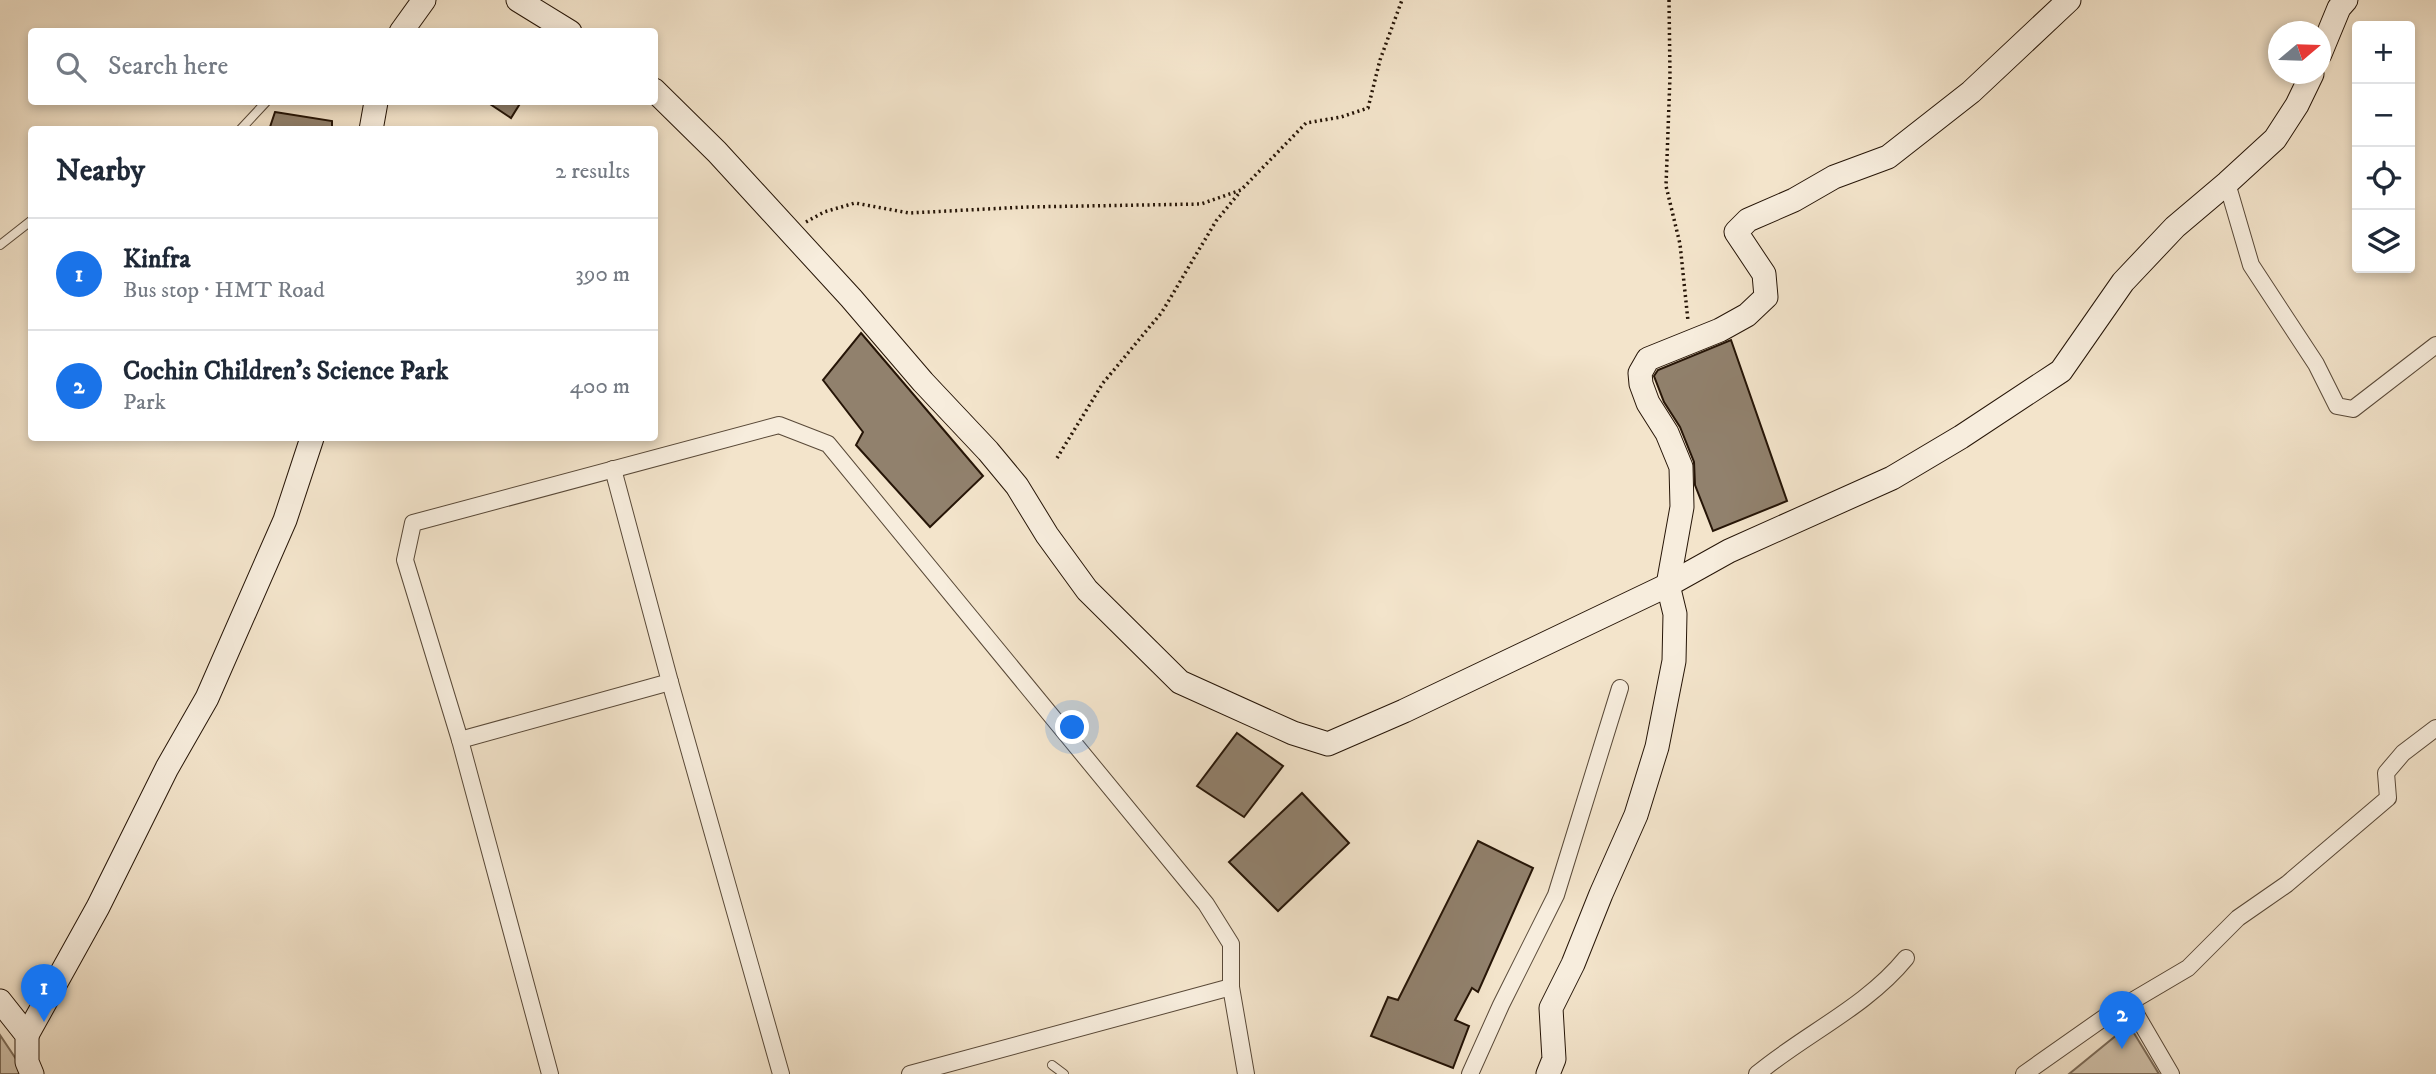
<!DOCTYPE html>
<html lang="en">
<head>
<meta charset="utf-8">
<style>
	:root { --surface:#fff; --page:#f6f6f7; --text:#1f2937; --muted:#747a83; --line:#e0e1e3; --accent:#1a73e8 }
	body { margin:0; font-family:"IM FELL DW Pica",serif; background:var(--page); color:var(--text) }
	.controls { position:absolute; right:21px; top:21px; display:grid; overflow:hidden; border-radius:7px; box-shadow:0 4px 10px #0003 }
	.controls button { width:63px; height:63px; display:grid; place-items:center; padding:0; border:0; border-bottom:2px solid var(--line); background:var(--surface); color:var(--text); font:35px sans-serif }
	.compass { position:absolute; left:2268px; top:21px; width:63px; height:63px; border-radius:50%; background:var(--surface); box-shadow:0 4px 10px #0003; rotate:71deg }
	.you { position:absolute; left:1073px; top:728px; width:24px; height:24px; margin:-18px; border:5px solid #fff; border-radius:50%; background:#1a73e8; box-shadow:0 0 0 10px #1a73e833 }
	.badge { display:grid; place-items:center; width:46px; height:46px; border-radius:50%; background:var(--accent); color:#fff; font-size:23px; font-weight:700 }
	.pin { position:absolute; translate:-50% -58px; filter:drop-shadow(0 2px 4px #0008) }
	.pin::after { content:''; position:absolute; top:37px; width:24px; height:21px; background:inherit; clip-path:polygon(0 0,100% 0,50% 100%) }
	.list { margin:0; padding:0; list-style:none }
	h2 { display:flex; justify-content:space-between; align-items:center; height:91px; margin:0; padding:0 28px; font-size:30px }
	h2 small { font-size:23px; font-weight:400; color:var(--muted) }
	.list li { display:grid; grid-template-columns:46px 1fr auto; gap:21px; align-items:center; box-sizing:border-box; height:112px; padding:0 28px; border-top:2px solid var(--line) }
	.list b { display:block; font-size:26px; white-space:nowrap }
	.list p { margin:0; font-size:23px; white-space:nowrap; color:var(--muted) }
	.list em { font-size:23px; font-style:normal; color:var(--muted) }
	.icon { flex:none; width:38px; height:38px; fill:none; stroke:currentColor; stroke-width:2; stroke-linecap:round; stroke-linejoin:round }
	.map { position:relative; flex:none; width:2436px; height:1074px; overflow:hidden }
	.search { position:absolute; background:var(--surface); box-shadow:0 4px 10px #0003; left:28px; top:28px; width:630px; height:77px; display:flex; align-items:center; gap:18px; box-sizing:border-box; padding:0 24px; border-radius:7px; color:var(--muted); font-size:26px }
	.panel { position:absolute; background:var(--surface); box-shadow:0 4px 10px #0003; left:28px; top:126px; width:630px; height:315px; border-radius:7px }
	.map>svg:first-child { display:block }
	.green { fill:#d0c1aa; stroke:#7b6b58; stroke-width:2 }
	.building { fill:#91816d; stroke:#261507; stroke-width:2 }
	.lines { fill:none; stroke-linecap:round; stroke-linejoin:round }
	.lane-casing { stroke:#594938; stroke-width:10 }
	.street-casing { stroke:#594938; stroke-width:18 }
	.secondary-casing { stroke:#261507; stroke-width:25 }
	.path { stroke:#261507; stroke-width:3.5; stroke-dasharray:2 3.5; stroke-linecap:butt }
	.lane { stroke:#f7eddd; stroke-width:8 }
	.street { stroke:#f7eddd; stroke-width:16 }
	.secondary { stroke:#f7eddd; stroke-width:23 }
</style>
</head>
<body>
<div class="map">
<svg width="2436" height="1074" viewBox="0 0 2436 1074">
	<rect width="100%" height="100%" fill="#f3e4cb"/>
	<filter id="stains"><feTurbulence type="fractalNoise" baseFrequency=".00286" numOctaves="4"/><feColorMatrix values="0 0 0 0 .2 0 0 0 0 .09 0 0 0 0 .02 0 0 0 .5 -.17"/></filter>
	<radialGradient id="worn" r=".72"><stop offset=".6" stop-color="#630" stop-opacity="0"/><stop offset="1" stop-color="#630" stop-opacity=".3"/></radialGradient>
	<g class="green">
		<path d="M2129,1025L2159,1074H2069Z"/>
		<path d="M0,1035L26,1074H0Z"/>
	</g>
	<g class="building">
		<path d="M487,102H521L511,118Z"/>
		<path d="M275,112L332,121V130H269Z"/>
		<path d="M861,333L983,476L930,527L856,445L863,432L823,380Z"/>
		<path d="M1731,340L1787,501L1713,531L1695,485L1694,462L1680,427L1664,402L1654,376L1658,370Z"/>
		<path d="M1237,733L1283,766L1244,817L1197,786Z"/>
		<path d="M1302,793L1349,843L1278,911L1229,862Z"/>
		<path d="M1478,841L1533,868L1478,992L1472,988L1455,1020L1469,1026L1453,1068L1371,1036L1388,997L1398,1000Z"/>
	</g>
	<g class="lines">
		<g class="lane-casing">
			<g id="lane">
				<path d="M240,130L266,102"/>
				<path d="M0,245L32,220"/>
				<path d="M1052,1065L1064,1074"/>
			</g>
		</g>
		<g class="street-casing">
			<g id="street">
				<path d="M2227,183L2251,265L2316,364L2337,406L2353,409L2436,345"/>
				<path d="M613,469L670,682L781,1074"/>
				<path d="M460,740L670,682"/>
				<path d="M2129,1002L2171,1074"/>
				<path d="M550,1074L460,740L405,560L413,523L779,425L828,444L1206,904L1231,944V987L1246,1074"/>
				<path d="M910,1074L1231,987"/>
				<path d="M1470,1074L1501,1005L1556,895L1620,688"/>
				<path d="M1757,1074C1805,1034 1866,1007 1906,958"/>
				<path d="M2024,1074L2105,1017L2188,968L2238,918L2287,884L2388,798L2386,773L2403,753L2436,728"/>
			</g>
		</g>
		<g class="secondary-casing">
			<g id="secondary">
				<path d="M518,0L570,32"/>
				<path d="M401,32L424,0"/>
				<path d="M2320,54L2339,8L2346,0"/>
				<path d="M654,90L717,152L851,298L923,382L988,451L1017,486L1047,535L1087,590L1180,682L1293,733L1328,744L1404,711L1668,585L1729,551L1892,478L1961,437L2061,371L2123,282L2175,227L2227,183L2275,139L2297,105L2312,74"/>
				<path d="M371,130L376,102"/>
				<path d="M0,1001L27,1035V1062L32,1074"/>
				<path d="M27,1035L98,907L167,768L207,698L285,520L312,438"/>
				<path d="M1548,1074L1554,1059L1551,1008L1573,964L1601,894L1636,815L1657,747L1674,661L1675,614L1668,585L1682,507L1681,467L1667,433L1648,403L1641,384L1640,373L1648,359L1720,330L1747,315L1766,297L1764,274L1736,232L1748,220L1794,200L1834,177L1888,157L1971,92L2069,0"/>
			</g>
		</g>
		<g class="path">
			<path d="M1669,0L1670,76L1666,186L1680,244L1688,321"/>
			<path d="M806,222L824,212L855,203L909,213L1026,207L1201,204L1241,190L1306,123L1341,117L1368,108L1380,60L1402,0"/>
			<path d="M1057,458L1103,383L1162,312L1216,221L1240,192"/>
		</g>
		<use href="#lane" class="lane"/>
		<use href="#street" class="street"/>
		<use href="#secondary" class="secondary"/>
	</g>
	<rect width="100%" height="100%" filter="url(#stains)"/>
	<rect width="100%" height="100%" fill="url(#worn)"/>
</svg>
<div class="controls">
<button>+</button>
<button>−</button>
<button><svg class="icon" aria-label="locate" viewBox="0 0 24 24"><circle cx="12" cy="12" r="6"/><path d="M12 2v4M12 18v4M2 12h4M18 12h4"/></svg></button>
<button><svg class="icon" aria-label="layers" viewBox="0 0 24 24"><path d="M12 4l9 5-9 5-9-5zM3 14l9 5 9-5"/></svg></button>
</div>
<svg class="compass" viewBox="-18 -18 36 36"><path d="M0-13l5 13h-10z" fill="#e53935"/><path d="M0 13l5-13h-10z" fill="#747a83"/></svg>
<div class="you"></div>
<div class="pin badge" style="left:44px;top:1022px">1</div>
<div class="pin badge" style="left:2122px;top:1049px">2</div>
<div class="search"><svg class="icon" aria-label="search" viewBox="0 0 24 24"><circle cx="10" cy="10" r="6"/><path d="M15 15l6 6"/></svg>Search here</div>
<section class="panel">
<h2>Nearby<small>2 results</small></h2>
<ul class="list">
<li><span class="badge">1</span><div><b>Kinfra</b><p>Bus stop · HMT Road</p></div><em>390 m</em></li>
<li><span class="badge">2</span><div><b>Cochin Children's Science Park</b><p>Park</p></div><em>400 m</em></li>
</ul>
</section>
</div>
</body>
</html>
